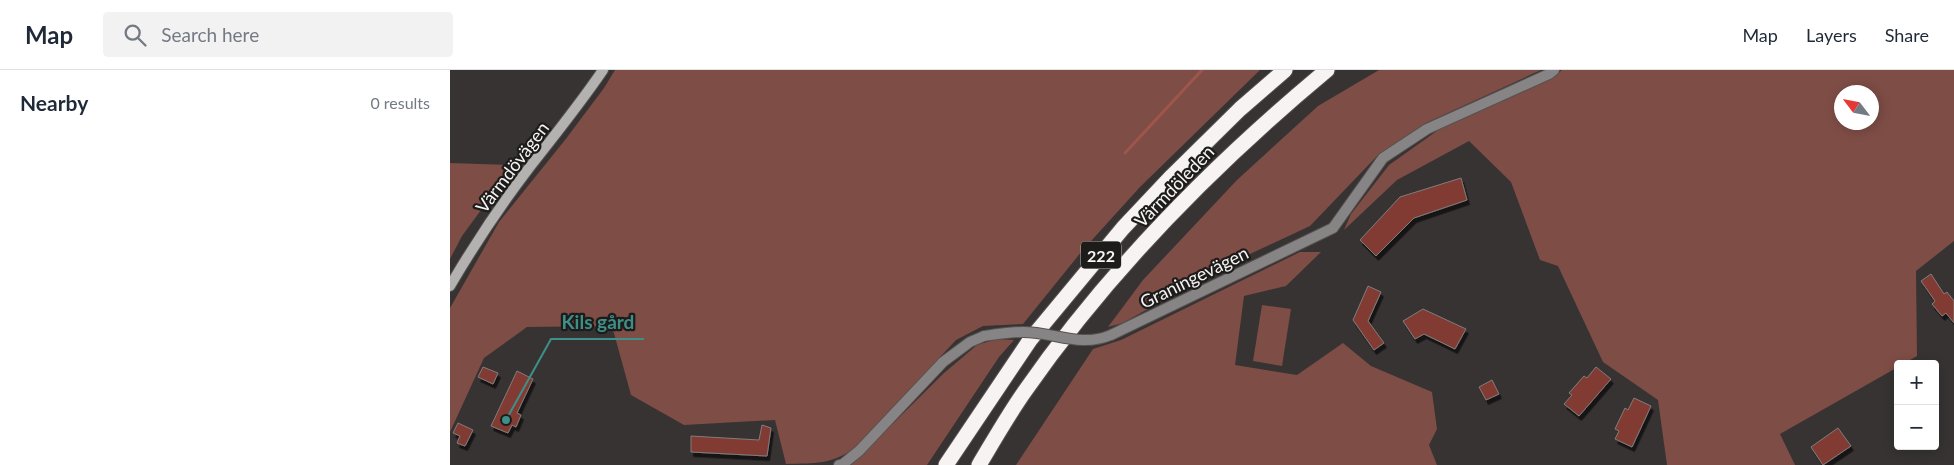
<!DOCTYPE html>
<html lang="en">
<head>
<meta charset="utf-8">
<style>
	:root { --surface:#fff; --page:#f2f2f3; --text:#1f2937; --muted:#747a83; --line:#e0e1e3 }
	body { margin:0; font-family:Lato,sans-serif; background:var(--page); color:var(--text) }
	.controls { position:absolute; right:15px; bottom:15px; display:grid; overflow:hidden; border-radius:5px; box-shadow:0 2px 12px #0003 }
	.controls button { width:45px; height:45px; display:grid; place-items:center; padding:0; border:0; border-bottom:1px solid var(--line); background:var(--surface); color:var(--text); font:25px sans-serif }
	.compass { position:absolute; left:1384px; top:15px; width:45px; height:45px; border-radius:50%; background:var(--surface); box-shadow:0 2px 12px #0003; rotate:302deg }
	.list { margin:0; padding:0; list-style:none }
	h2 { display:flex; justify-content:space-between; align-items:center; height:65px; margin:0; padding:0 20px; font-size:21px }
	h2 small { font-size:16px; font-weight:400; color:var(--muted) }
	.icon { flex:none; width:28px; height:28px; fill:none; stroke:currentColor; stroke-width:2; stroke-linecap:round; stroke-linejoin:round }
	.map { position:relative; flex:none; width:1504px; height:395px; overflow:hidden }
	header { display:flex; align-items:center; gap:30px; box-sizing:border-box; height:70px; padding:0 25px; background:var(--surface); border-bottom:1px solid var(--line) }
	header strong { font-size:24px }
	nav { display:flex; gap:28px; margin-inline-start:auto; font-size:18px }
	.search { width:350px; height:45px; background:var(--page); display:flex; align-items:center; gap:12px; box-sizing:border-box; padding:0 18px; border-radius:5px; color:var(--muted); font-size:19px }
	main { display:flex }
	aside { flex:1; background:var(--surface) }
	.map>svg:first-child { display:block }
	.green { fill:#7e4d46; fill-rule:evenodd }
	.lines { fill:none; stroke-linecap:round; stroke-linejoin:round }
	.stream { stroke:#9e554c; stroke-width:3 }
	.building { fill:#813b33; stroke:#807d7c; filter:url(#shadow) }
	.minor-casing { stroke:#565252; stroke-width:12 }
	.secondary-casing { stroke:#565252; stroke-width:12 }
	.motorway-casing { stroke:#565252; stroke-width:17 }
	.minor { stroke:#868484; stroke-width:10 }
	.secondary { stroke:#b4b1b1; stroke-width:10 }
	.motorway { stroke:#f7f3f2; stroke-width:15 }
	.minor-bridge-casing { stroke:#565252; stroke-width:12; stroke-linecap:butt }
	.minor-bridge { stroke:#868484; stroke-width:10 }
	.labels { text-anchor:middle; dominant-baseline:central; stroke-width:4.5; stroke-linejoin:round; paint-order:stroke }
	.shield { fill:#1d1c1b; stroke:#b5b3b3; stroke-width:1 }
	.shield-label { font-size:16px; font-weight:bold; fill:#f6f4f4 }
	.street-label { font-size:18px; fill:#f6f4f4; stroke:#1d1c1b }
	.leader { fill:none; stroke:#3d8f89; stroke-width:2 }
	.callout-dot { fill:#3d8f89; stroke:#1d1c1b; stroke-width:2 }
	.callout-label { font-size:19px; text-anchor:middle; font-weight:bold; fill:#3d8f89; stroke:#1d1c1b; stroke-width:4.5; stroke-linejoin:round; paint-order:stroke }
</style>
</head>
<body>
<header>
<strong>Map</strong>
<div class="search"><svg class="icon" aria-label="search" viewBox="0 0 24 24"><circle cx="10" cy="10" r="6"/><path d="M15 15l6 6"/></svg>Search here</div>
<nav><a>Map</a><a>Layers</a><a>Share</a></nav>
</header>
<main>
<aside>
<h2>Nearby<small>0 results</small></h2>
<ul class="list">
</ul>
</aside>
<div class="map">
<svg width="1504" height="395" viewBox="0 0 1504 395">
	<defs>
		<filter id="shadow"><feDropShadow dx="2.5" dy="4.5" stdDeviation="0" flood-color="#0009"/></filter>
	</defs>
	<rect width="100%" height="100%" fill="#373333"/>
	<g class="green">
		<path d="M165,0H810L690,117L632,181L573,254L533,256L506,270L405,378C380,395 366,393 336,394L325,350L234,355L181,325L162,256L77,257L34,288L0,362V238L49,152L115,70L154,18Z"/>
		<path d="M929,0H1091L976,53L929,84L860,156L772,197L673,253L658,257L693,210L787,110L868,36Z"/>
		<path d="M1112,0H1504V171L1466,201L1467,286L1453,294H1448V297L1330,364L1345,395H1217L1208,330L1153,292L1108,196L1090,190L1061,112L1019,71L947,110L894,160L901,144L939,95L991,58L1099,10ZM1392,22H1422V52H1392Z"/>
		<path d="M0,93L64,95L12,166L0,189Z"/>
		<path d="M850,182H871L836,216L794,226L785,295L847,305L893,273L921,296L982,322L987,359L979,375L987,395H566L643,279L671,270Z"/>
		<path d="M812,235L841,239L832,296L803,291Z"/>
		<path d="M547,269L564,270L549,287L477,395H401L494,303L527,275Z"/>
	</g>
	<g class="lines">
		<path class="stream" d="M675,83L752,0"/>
	</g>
	<g class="building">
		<path d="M1011,108L1017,130L964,148L926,186L910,170L950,127Z"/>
		<path d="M1481,204L1494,224L1497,222L1504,231V253L1496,243L1492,246L1482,234L1485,231L1471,211Z"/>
		<path d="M918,216L931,222L918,251L934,273L924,280L903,250Z"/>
		<path d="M973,239L1016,259L1005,279L974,264L965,269L953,251Z"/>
		<path d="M33,297L48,303L43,314L28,307Z"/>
		<path d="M1146,297L1161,309L1129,346L1114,334L1122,325L1119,323L1134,306L1137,308Z"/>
		<path d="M67,301L83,309L67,343L71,345L66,357L62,355L58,363L41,356Z"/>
		<path d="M1042,310L1049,324L1036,330L1029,317Z"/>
		<path d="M1184,328L1201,336L1182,377L1165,369L1169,361L1165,359L1175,338L1178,340Z"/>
		<path d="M8,353L23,360L15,376L7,373L10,366L3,363Z"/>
		<path d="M312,355L321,358L317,386L241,382V366L309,370Z"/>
		<path d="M1388,358L1401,376L1373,395L1361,377Z"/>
	</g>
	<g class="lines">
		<g class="minor-casing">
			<g id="minor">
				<path d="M661,265L883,158L933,88L977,59L1099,4L1104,0"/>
				<path d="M389,395L393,394L409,381L493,292L520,272L534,266"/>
			</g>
		</g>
		<g class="secondary-casing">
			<path id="secondary" d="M0,216C24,175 50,136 79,98C104,66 130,34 153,0"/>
		</g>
		<g class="motorway-casing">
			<g id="motorway">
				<path d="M496,395L580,270L673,158L722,106L790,39L835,0"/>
				<path d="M529,395C544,370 558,345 575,321C659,200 764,94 877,0"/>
			</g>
		</g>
		<use href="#minor" class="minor"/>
		<use href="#secondary" class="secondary"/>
		<use href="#motorway" class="motorway"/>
		<g class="minor-bridge-casing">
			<path id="minor-bridge" d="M534,266C547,264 559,262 573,262C604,262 630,278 661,265"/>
		</g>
		<use href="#minor-bridge" class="minor-bridge"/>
	</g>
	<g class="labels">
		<rect class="shield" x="631" y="171.5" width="40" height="27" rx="4"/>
		<g class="shield-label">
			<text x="651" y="185">222</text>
		</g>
		<g class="street-label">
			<text transform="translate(62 97) rotate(-53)">Värmdövägen</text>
			<text transform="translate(724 116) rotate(-46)">Värmdöleden</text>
			<text transform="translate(744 207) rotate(-26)">Graningevägen</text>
		</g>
	</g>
	<path class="leader" d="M56 350L101 269H194"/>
	<circle class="callout-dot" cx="56" cy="350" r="5"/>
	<g class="callout-label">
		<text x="148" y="259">Kils gård</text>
	</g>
</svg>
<div class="controls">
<button>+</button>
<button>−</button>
</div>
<svg class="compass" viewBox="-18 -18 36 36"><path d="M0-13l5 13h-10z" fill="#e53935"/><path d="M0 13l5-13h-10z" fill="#747a83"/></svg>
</div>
</main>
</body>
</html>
